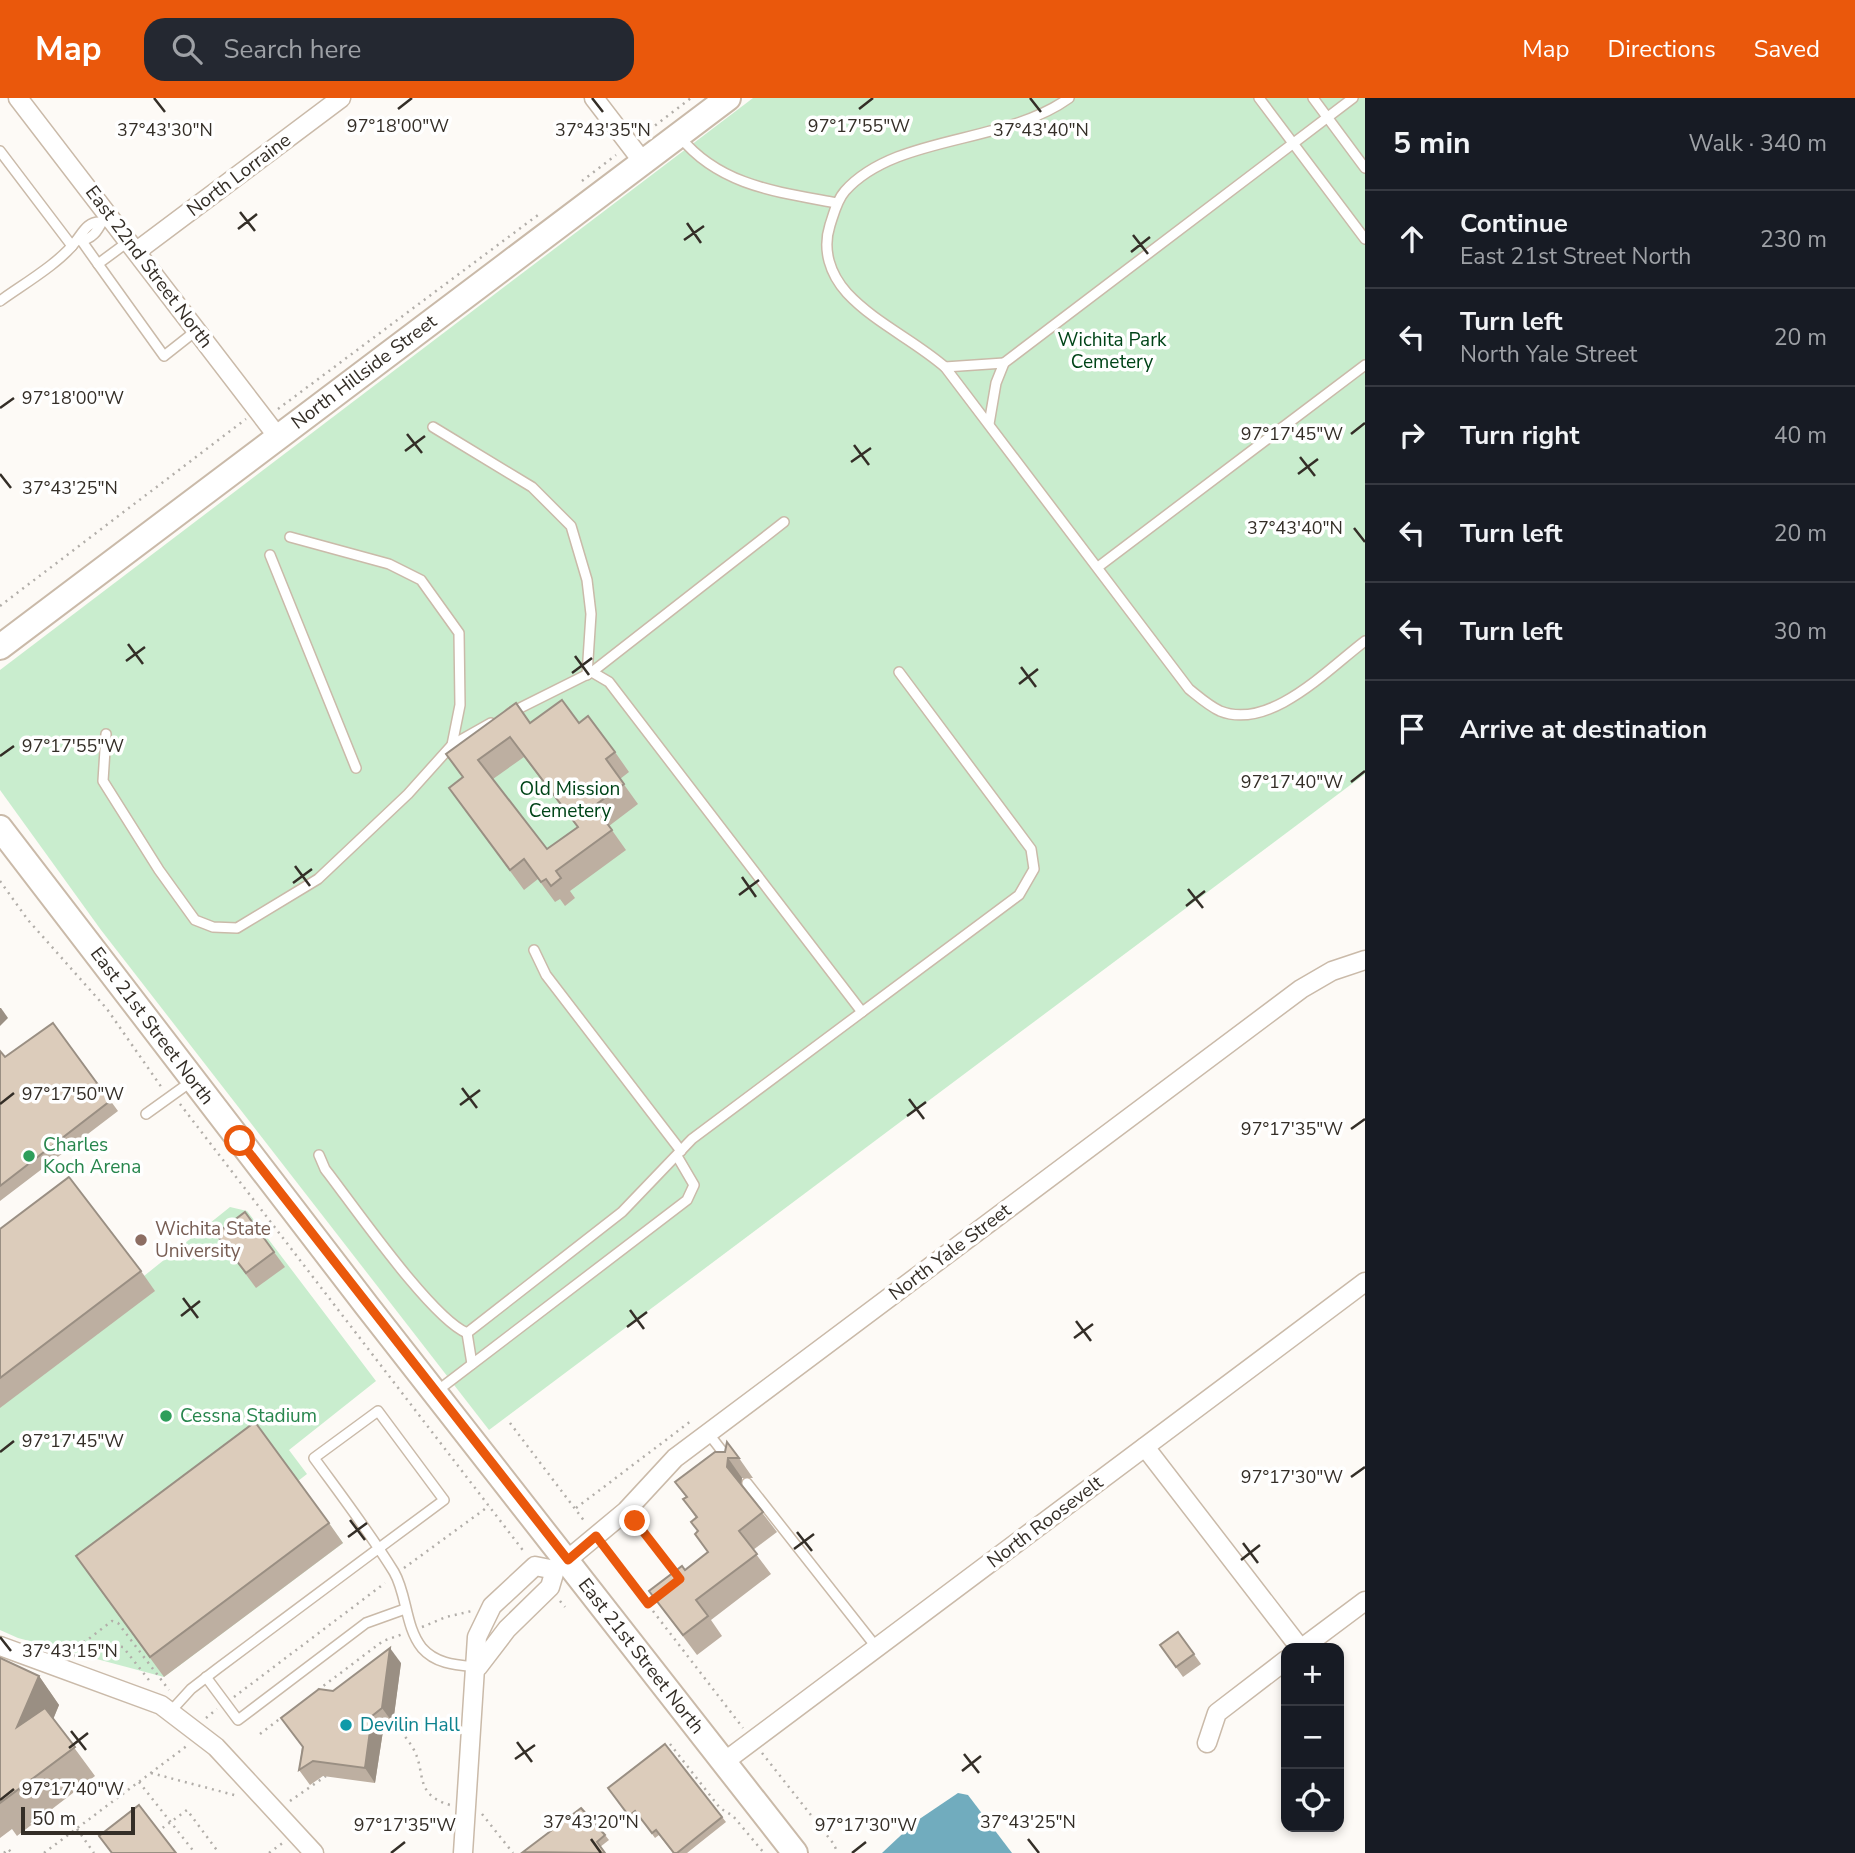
<!DOCTYPE html>
<html lang="en">
<head>
<meta charset="utf-8">
<style>
	:root { --surface:#171b24; --page:#242831; --text:#f1f3f6; --muted:#9ea1a6; --line:#363941; --accent:#ea580c }
	body { margin:0; font-family:"Nunito Sans",sans-serif; background:var(--page); color:var(--text) }
	.controls { position:absolute; right:21px; bottom:21px; display:grid; overflow:hidden; border-radius:14px; box-shadow:0 4px 10px #0003 }
	.controls button { width:63px; height:63px; display:grid; place-items:center; padding:0; border:0; border-bottom:2px solid var(--line); background:var(--surface); color:var(--text); font:35px sans-serif }
	.scale { position:absolute; left:21px; bottom:18px; width:114px; box-sizing:border-box; padding-left:7px; border:4px solid #342e27; border-top:0; font-size:19px; line-height:24px; white-space:nowrap; color:#342e27; -webkit-text-stroke:5px #fff; paint-order:stroke }
	.stop { position:absolute; width:21px; height:21px; margin:-16px; border:5px solid #ea580c; border-radius:50%; background:#fff }
	.stop.end { background:#ea580c; border-color:#fff; box-shadow:0 2px 7px #0008 }
	.list { margin:0; padding:0; list-style:none }
	h2 { display:flex; justify-content:space-between; align-items:center; height:91px; margin:0; padding:0 28px; font-size:30px }
	h2 small { font-size:23px; font-weight:400; color:var(--muted) }
	.list li { display:grid; grid-template-columns:46px 1fr auto; gap:21px; align-items:center; box-sizing:border-box; height:98px; padding:0 28px; border-top:2px solid var(--line) }
	.list b { display:block; font-size:26px; white-space:nowrap }
	.list p { margin:0; font-size:23px; white-space:nowrap; color:var(--muted) }
	.list em { font-size:23px; font-style:normal; color:var(--muted) }
	.icon { flex:none; width:38px; height:38px; fill:none; stroke:currentColor; stroke-width:2; stroke-linecap:round; stroke-linejoin:round }
	.map { position:relative; flex:none; width:1365px; height:1755px; overflow:hidden }
	header { display:flex; align-items:center; gap:42px; box-sizing:border-box; height:98px; padding:0 35px; background:var(--accent); color:#fff }
	header strong { font-size:33px }
	nav { display:flex; gap:38px; margin-inline-start:auto; font-size:24px }
	.search { width:490px; height:63px; background:var(--page); display:flex; align-items:center; gap:18px; box-sizing:border-box; padding:0 24px; border-radius:21px; color:var(--muted); font-size:26px }
	main { display:flex }
	aside { flex:1; background:var(--surface) }
	.map>svg:first-child { display:block }
	.green { fill:#c9edce }
	.water { fill:#71acbe }
	.lines { fill:none; stroke-linecap:round; stroke-linejoin:round }
	.lane-casing { stroke:#cabaa9; stroke-width:12 }
	.street-casing { stroke:#cabaa9; stroke-width:21 }
	.secondary-casing { stroke:#cabaa9; stroke-width:28 }
	.path { stroke:#b2aea9; stroke-width:2.5; stroke-dasharray:2 5; stroke-linecap:butt }
	.lane { stroke:#fff; stroke-width:9 }
	.street { stroke:#fff; stroke-width:18 }
	.secondary { stroke:#fff; stroke-width:24 }
	.wall { fill:#bdafa1; fill-rule:evenodd }
	.shaded-wall { fill:#9a8f83 }
	.building { fill:#dcccbb; stroke:#9a8f83; stroke-width:2; fill-rule:evenodd }
	.route { stroke:#ea580c; stroke-width:9 }
	.ticks { fill:none; stroke:#342e27; stroke-width:2.5 }
	.leisure-dot { fill:#2e9e5b; stroke:#fff; stroke-width:2.5 }
	.education-dot { fill:#8d6e63; stroke:#fff; stroke-width:2.5 }
	.culture-dot { fill:#0f9aa8; stroke:#fff; stroke-width:2.5 }
	.labels { text-anchor:middle; dominant-baseline:central; stroke-width:7; stroke-linejoin:round; paint-order:stroke }
	.street-label { font-size:19px; fill:#342e27; stroke:#fff }
	.park-label { font-size:19px; fill:#004418; stroke:#fff }
	.leisure-label { font-size:19px; fill:#27864d; stroke:#fff; text-anchor:start }
	.education-label { font-size:19px; fill:#785e54; stroke:#fff; text-anchor:start }
	.culture-label { font-size:19px; fill:#0d838f; stroke:#fff; text-anchor:start }
	.ticks-label { font-size:18px; text-anchor:middle; fill:#342e27; stroke:#fff; stroke-width:7; stroke-linejoin:round; paint-order:stroke }
</style>
</head>
<body>
<header>
<strong>Map</strong>
<div class="search"><svg class="icon" aria-label="search" viewBox="0 0 24 24"><circle cx="10" cy="10" r="6"/><path d="M15 15l6 6"/></svg>Search here</div>
<nav><a>Map</a><a>Directions</a><a>Saved</a></nav>
</header>
<main>
<div class="map">
<svg width="1365" height="1755" viewBox="0 0 1365 1755">
	<rect width="100%" height="100%" fill="#fdfaf6"/>
	<g class="green">
		<path d="M753,0H1365V676L489,1332L101,832L0,692V572Z"/>
		<path d="M83,1099L144,1178L230,1109L247,1113L376,1283L289,1352L307,1376L298,1383L343,1445L164,1579L18,1540L0,1532V1162Z"/>
	</g>
	<path class="water" d="M958,1695L968,1697L1012,1755H882L915,1724Z"/>
	<g class="lines">
		<g class="lane-casing">
			<g id="lane">
				<path d="M1069,0C1004,47 896,36 845,93C837,102 834,115 830,127C822,152 830,176 847,195C875,225 914,242 945,269L1189,591C1199,599 1209,608 1220,613C1270,633 1328,571 1365,543"/>
				<path d="M1259,0L1365,141"/>
				<path d="M1313,0L1365,70"/>
				<path d="M680,39C720,88 778,94 837,105"/>
				<path d="M0,53L72,148"/>
				<path d="M78,142C92,143 98,132 103,122"/>
				<path d="M81,142L98,166"/>
				<path d="M129,143L98,166L164,258L197,232"/>
				<path d="M0,203C22,187 60,165 76,143C83,134 88,123 101,124"/>
				<path d="M945,269L1004,265"/>
				<path d="M989,326L996,285L1004,265L1353,0"/>
				<path d="M433,329L532,389L571,428L587,482L591,516L587,577"/>
				<path d="M290,439L389,466L421,482L459,535L460,607L452,647"/>
				<path d="M270,457L356,670"/>
				<path d="M1098,469L1365,267"/>
				<path d="M592,574L784,424"/>
				<path d="M510,615L592,574L609,584L862,914L1019,797L1034,771L1031,751L899,574"/>
				<path d="M106,636L103,683L159,772L195,822L213,829L237,830L318,781L408,696L452,647L491,625"/>
				<path d="M534,852L546,877L681,1053"/>
				<path d="M146,1016L192,983"/>
				<path d="M319,1057L325,1071C353,1107 431,1220 467,1235"/>
				<path d="M472,1266L467,1235L622,1114L692,1041L862,914"/>
				<path d="M437,1293L687,1102L694,1087L677,1058"/>
				<path d="M708,1335L729,1362"/>
				<path d="M747,1385L877,1550"/>
				<path d="M206,1579L238,1622L366,1525L405,1511"/>
				<path d="M170,1614L191,1591L217,1571C293,1514 368,1458 444,1402L378,1313L314,1360C341,1397 370,1435 394,1474C407,1496 405,1529 422,1550C436,1566 456,1567 476,1569"/>
			</g>
		</g>
		<g class="street-casing">
			<g id="street">
				<path d="M18,0L278,339"/>
				<path d="M594,0L643,64"/>
				<path d="M137,153L341,0"/>
				<path d="M1145,1349L1300,1550"/>
				<path d="M0,1548L161,1607L216,1649L314,1755"/>
				<path d="M1302,1550L1365,1503"/>
				<path d="M478,1569L507,1531L550,1489L555,1472L626,1413L675,1360L1301,891L1332,873L1365,862"/>
				<path d="M1207,1645L1217,1615L1286,1562"/>
				<path d="M724,1664L1365,1184"/>
				<path d="M463,1755L477,1539L492,1508L535,1468L555,1472"/>
			</g>
		</g>
		<g class="secondary-casing">
			<g id="secondary">
				<path d="M0,549L728,0"/>
				<path d="M0,730L367,1208L795,1755"/>
			</g>
		</g>
		<g class="path">
			<path d="M644,36L691,0"/>
			<path d="M582,83L616,57"/>
			<path d="M278,311L538,117"/>
			<path d="M0,508L246,321"/>
			<path d="M0,783L28,822L107,911L162,990"/>
			<path d="M180,1006L525,1455"/>
			<path d="M510,1325L585,1424"/>
			<path d="M576,1410L691,1323"/>
			<path d="M637,1426L676,1476"/>
			<path d="M606,1452L743,1630"/>
			<path d="M404,1470L489,1408"/>
			<path d="M560,1503L565,1509"/>
			<path d="M422,1529L446,1519L472,1513"/>
			<path d="M56,1551L86,1543L112,1523L118,1525L169,1592"/>
			<path d="M74,1558L105,1547L123,1549L152,1586"/>
			<path d="M318,1592L383,1543L403,1536"/>
			<path d="M234,1599L385,1485"/>
			<path d="M206,1620L217,1611"/>
			<path d="M393,1622C399,1632 407,1640 413,1650C427,1675 413,1696 450,1707"/>
			<path d="M260,1636L282,1619"/>
			<path d="M670,1646L720,1710L733,1718L764,1755"/>
			<path d="M762,1655L833,1745L838,1755"/>
			<path d="M151,1675L238,1698"/>
			<path d="M139,1684L195,1755"/>
			<path d="M290,1703L326,1678"/>
			<path d="M482,1716L513,1755"/>
			<path d="M77,1731L94,1755"/>
			<path d="M157,1734L187,1712L219,1755"/>
			<path d="M4,1755L8,1751L12,1755"/>
			<path d="M44,1755L188,1647"/>
			<path d="M269,1755L284,1744"/>
		</g>
		<use href="#lane" class="lane"/>
		<use href="#street" class="street"/>
		<use href="#secondary" class="secondary"/>
	</g>
	<g class="wall">
		<path d="M530,625L615,654L629,674L620,681L638,706L609,728L626,752L570,793L575,800L565,808L560,801L555,804L538,781L524,792L449,690L463,680L446,656ZM524,659L577,729L547,751L493,681Z"/>
		<path d="M53,925L118,1013L0,1103V953L5,959Z"/>
		<path d="M0,1131L141,1173L155,1193L0,1310Z"/>
		<path d="M216,1136L274,1154L285,1169L256,1190Z"/>
		<path d="M715,1354L739,1360L753,1380H742L741,1387L777,1434L753,1452L771,1476L711,1522L722,1538L697,1557L649,1493L685,1472L708,1455L695,1436L697,1434L696,1420L683,1401L686,1399L675,1384Z"/>
		<path d="M329,1425L343,1445L164,1579L90,1478Z"/>
		<path d="M1178,1534L1201,1566L1183,1579L1160,1547Z"/>
		<path d="M0,1560L39,1578L59,1607L53,1621L95,1678L17,1738L12,1731L0,1740Z"/>
		<path d="M401,1565L393,1625L383,1633L375,1685L323,1678L310,1687L299,1672L302,1649L333,1593Z"/>
		<path d="M665,1646L726,1724L687,1755H673L659,1737L655,1740L639,1718L633,1723L608,1690Z"/>
		<path d="M605,1737L609,1742L600,1749L524,1755Z"/>
	</g>
	<g class="shaded-wall">
		<path d="M0,910H1L8,920L0,928Z"/>
		<path d="M728,1360L742,1380L741,1389L727,1369Z"/>
		<path d="M390,1550L401,1565L393,1625L382,1610Z"/>
		<path d="M39,1578L59,1607L38,1658L17,1629Z"/>
		<path d="M372,1618L383,1633L375,1685L365,1670Z"/>
	</g>
	<g class="building">
		<path d="M562,602L579,625L588,618L615,654L606,661L624,686L594,708L612,732L556,773L561,780L551,788L546,781L541,784L524,761L510,772L449,690L463,679L446,656L516,605L530,625ZM510,639L578,729L547,751L478,662Z"/>
		<path d="M53,925L110,1003L0,1088V953L5,959Z"/>
		<path d="M69,1079L141,1173L0,1280V1131Z"/>
		<path d="M245,1114L274,1154L246,1175L216,1136Z"/>
		<path d="M255,1324L329,1425L150,1559L76,1458Z"/>
		<path d="M727,1344L739,1360H728L727,1369L763,1414L739,1433L757,1456L696,1502L708,1518L683,1537L649,1493L682,1468L685,1472L708,1454L695,1436L698,1433L691,1424L697,1419L683,1401L687,1399L675,1384L715,1354H725Z"/>
		<path d="M1178,1534L1194,1556L1176,1569L1160,1547Z"/>
		<path d="M390,1550L382,1610L372,1618L365,1670L313,1663L299,1672L303,1649L281,1620L319,1591L333,1593Z"/>
		<path d="M0,1560L39,1578L17,1629L45,1610L75,1649L0,1705Z"/>
		<path d="M665,1646L722,1719L677,1755H674L656,1732L652,1735L635,1713L629,1718L608,1690Z"/>
		<path d="M139,1707L176,1755H112L99,1738Z"/>
		<path d="M581,1710L605,1737L597,1744L605,1755L523,1754Z"/>
	</g>
	<g class="lines">
		<path class="route" d="M240,1043L568,1462L596,1438L648,1506L680,1481L635,1423"/>
	</g>
	<path class="ticks" d="M154,0L165,14M592,0L603,14M1030,0L1041,14M398,11L412,0M859,11L873,0M240,114L255,133M687,125L701,145M238,131L257,116M1133,137L1148,156M684,142L704,128M1131,154L1150,139M0,310L14,300M407,336L422,355M1351,336L1365,325M854,347L869,367M405,353L425,338M1300,359L1315,378M851,364L871,350M0,376L11,390M1298,376L1318,361M1354,430L1365,444M128,546L143,566M575,558L589,577M126,563L145,549M1021,569L1036,589M572,575L592,560M1019,586L1038,571M0,658L14,648M1351,684L1365,673M295,768L310,788M742,779L756,799M293,785L312,771M1188,791L1203,810M739,797L759,782M1186,808L1205,793M462,990L477,1010M909,1001L924,1021M0,1006L14,995M460,1007L480,992M907,1018L926,1004M1351,1031L1365,1021M183,1200L198,1220M630,1212L644,1231M181,1218L200,1203M1076,1223L1091,1243M627,1229L647,1214M1074,1240L1093,1226M0,1354L14,1343M1351,1379L1365,1369M350,1422L365,1442M797,1434L812,1453M348,1439L367,1425M1243,1445L1258,1465M794,1451L814,1436M1241,1462L1260,1447M0,1539L11,1553M71,1633L86,1652M517,1644L532,1664M69,1650L88,1635M964,1656L979,1675M515,1661L535,1647M962,1673L981,1658M0,1702L14,1691M591,1741L601,1755M1028,1741L1039,1755M391,1755L405,1744M852,1755L866,1744"/>
	<g class="leisure-dot">
		<circle cx="29" cy="1058" r="7"/>
		<circle cx="166" cy="1318" r="7"/>
	</g>
	<circle class="education-dot" cx="141" cy="1142" r="7"/>
	<circle class="culture-dot" cx="346" cy="1627" r="7"/>
	<g class="labels">
		<g class="street-label">
			<text transform="translate(239 77) rotate(-37)">North Lorraine</text>
			<text transform="translate(149 169) rotate(53)">East 22nd Street North</text>
			<text transform="translate(364 274) rotate(-37)">North Hillside Street</text>
			<text transform="translate(152 928) rotate(53)">East 21st Street North</text>
			<text transform="translate(950 1154) rotate(-37)">North Yale Street</text>
			<text transform="translate(1045 1424) rotate(-37)">North Roosevelt</text>
			<text transform="translate(641 1558) rotate(52)">East 21st Street North</text>
		</g>
		<g class="park-label">
			<text x="1112" y="242">Wichita Park<tspan x="1112" dy="22">Cemetery</tspan></text>
			<text x="570" y="691">Old Mission<tspan x="570" dy="22">Cemetery</tspan></text>
		</g>
		<g class="leisure-label">
			<text x="43" y="1047">Charles<tspan x="43" dy="22">Koch Arena</tspan></text>
			<text x="180" y="1318">Cessna Stadium</text>
		</g>
		<g class="education-label">
			<text x="155" y="1131">Wichita State<tspan x="155" dy="22">University</tspan></text>
		</g>
		<g class="culture-label">
			<text x="360" y="1627">Devilin Hall</text>
		</g>
	</g>
	<g class="ticks-label">
		<text x="398" y="34">97°18'00"W</text>
		<text x="859" y="34">97°17'55"W</text>
		<text x="165" y="38">37°43'30"N</text>
		<text x="603" y="38">37°43'35"N</text>
		<text x="1041" y="38">37°43'40"N</text>
		<text x="73" y="306">97°18'00"W</text>
		<text x="1292" y="342">97°17'45"W</text>
		<text x="70" y="396">37°43'25"N</text>
		<text x="1295" y="436">37°43'40"N</text>
		<text x="73" y="654">97°17'55"W</text>
		<text x="1292" y="690">97°17'40"W</text>
		<text x="73" y="1002">97°17'50"W</text>
		<text x="1292" y="1037">97°17'35"W</text>
		<text x="73" y="1349">97°17'45"W</text>
		<text x="1292" y="1385">97°17'30"W</text>
		<text x="70" y="1559">37°43'15"N</text>
		<text x="73" y="1697">97°17'40"W</text>
		<text x="591" y="1730">37°43'20"N</text>
		<text x="1028" y="1730">37°43'25"N</text>
		<text x="405" y="1733">97°17'35"W</text>
		<text x="866" y="1733">97°17'30"W</text>
	</g>
</svg>
<div class="controls">
<button>+</button>
<button>−</button>
<button><svg class="icon" aria-label="locate" viewBox="0 0 24 24"><circle cx="12" cy="12" r="6"/><path d="M12 2v4M12 18v4M2 12h4M18 12h4"/></svg></button>
</div>
<div class="scale">50 m</div>
<div class="stop" style="left:240px;top:1043px"></div>
<div class="stop end" style="left:635px;top:1423px"></div>
</div>
<aside>
<h2>5 min<small>Walk · 340 m</small></h2>
<ul class="list">
<li><svg class="icon" aria-label="ahead" viewBox="0 0 24 24"><path d="M12 20V5M6 11l6-6 6 6"/></svg><div><b>Continue</b><p>East 21st Street North</p></div><em>230 m</em></li>
<li><svg class="icon" aria-label="left" viewBox="0 0 24 24"><path d="M17 20v-9H6M10 6l-5 5 5 5"/></svg><div><b>Turn left</b><p>North Yale Street</p></div><em>20 m</em></li>
<li><svg class="icon" aria-label="right" viewBox="0 0 24 24"><path d="M7 20v-9h11M14 6l5 5-5 5"/></svg><div><b>Turn right</b></div><em>40 m</em></li>
<li><svg class="icon" aria-label="left" viewBox="0 0 24 24"><path d="M17 20v-9H6M10 6l-5 5 5 5"/></svg><div><b>Turn left</b></div><em>20 m</em></li>
<li><svg class="icon" aria-label="left" viewBox="0 0 24 24"><path d="M17 20v-9H6M10 6l-5 5 5 5"/></svg><div><b>Turn left</b></div><em>30 m</em></li>
<li><svg class="icon" aria-label="arrive" viewBox="0 0 24 24"><path d="M6 21V4h12l-3 4 3 4H6"/></svg><div><b>Arrive at destination</b></div></li>
</ul>
</aside>
</main>
</body>
</html>
